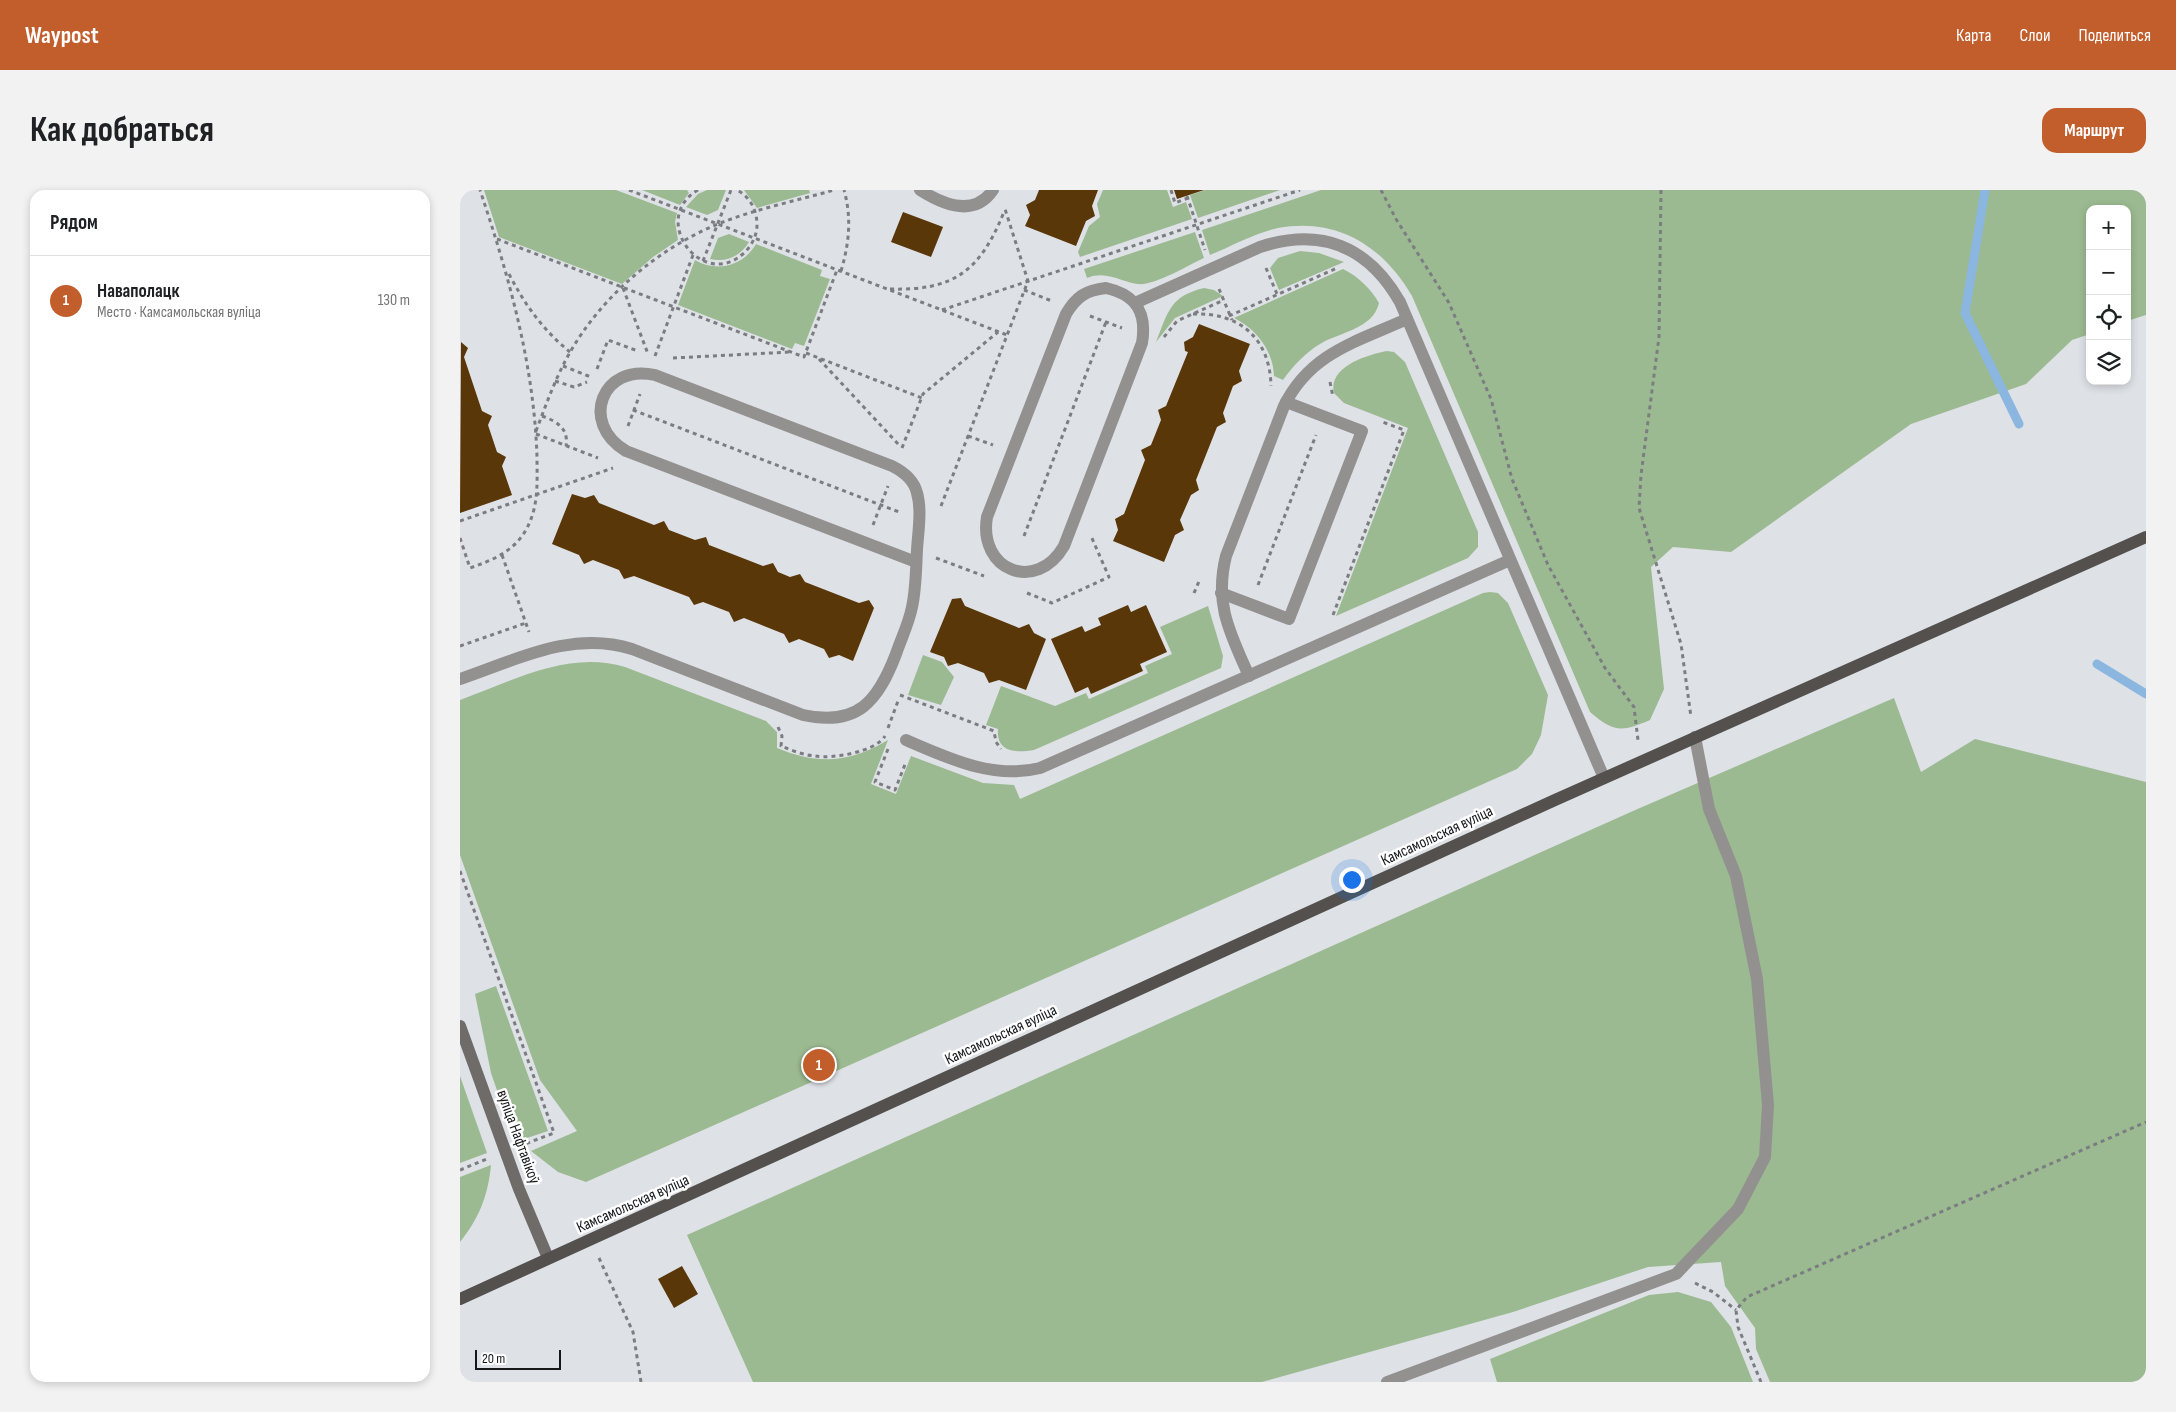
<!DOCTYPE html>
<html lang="ru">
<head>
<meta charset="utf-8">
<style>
	:root { --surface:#fff; --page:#f2f2f2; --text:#202124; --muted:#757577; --line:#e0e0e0; --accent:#c25d2c }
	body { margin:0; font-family:"Sofia Sans Condensed",sans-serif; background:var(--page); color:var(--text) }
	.controls { position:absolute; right:15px; top:15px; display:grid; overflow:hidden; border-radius:10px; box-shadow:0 2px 8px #0003 }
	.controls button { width:45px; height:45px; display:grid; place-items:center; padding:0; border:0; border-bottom:1px solid var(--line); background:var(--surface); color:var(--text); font:25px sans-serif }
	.scale { position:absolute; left:15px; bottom:12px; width:86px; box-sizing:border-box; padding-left:5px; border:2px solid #161719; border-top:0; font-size:14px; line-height:18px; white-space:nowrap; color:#161719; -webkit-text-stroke:4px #fff; paint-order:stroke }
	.you { position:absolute; left:891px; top:689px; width:18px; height:18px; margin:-12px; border:4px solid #fff; border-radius:50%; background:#1a73e8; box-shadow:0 0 0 8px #1a73e833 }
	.badge { display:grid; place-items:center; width:32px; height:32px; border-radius:50%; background:var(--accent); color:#fff; font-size:16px; font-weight:700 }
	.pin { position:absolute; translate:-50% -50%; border:2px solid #fff; box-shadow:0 1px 5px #0006 }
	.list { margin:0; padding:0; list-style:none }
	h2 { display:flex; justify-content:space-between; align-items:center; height:65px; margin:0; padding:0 20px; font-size:21px }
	h2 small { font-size:16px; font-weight:400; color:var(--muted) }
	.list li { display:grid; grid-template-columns:32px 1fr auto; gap:15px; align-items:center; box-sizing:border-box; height:90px; padding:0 20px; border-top:1px solid var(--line) }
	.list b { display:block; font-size:19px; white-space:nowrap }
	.list p { margin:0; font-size:16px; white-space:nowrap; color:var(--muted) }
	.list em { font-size:16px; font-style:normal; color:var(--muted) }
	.icon { flex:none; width:28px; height:28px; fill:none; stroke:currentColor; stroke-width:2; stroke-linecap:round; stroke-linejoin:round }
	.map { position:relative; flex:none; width:1686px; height:1192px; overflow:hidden; border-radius:15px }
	header { display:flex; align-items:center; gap:30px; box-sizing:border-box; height:70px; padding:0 25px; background:var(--accent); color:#fff }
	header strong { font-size:24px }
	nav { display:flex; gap:28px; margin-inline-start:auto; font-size:18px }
	.intro { display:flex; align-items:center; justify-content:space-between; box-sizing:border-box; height:120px; padding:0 30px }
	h1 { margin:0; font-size:35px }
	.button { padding:12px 22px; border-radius:15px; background:var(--accent); color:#fff; font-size:18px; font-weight:700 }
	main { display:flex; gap:30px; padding:0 30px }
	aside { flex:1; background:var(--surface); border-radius:15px; box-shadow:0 2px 8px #0003 }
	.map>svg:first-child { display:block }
	.green { fill:#9cba91 }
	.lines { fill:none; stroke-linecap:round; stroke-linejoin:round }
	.stream { stroke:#8bb6df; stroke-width:9 }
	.building { fill:#593708 }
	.path { stroke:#7b7d81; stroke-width:3; stroke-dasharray:4 4; stroke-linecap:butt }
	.lane { stroke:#93918f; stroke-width:12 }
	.secondary { stroke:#6e6b68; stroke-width:12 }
	.primary { stroke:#53504d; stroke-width:12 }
	.labels { text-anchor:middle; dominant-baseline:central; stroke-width:5; stroke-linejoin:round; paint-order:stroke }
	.street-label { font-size:16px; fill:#161719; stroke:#fff }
</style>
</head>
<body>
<header>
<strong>Waypost</strong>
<nav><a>Карта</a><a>Слои</a><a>Поделиться</a></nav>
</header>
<div class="intro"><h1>Как добраться</h1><a class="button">Маршрут</a></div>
<main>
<aside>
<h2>Рядом<small></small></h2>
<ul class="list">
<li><span class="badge">1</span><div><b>Наваполацк</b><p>Место · Камсамольская вуліца</p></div><em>130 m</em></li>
</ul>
</aside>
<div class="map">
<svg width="1686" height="1192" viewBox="0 0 1686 1192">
	<rect width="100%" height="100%" fill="#dee1e6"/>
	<g class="green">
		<path d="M24,0H156L217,23L215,32L218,50L193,67L162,94L39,47Z"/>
		<path d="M182,0H227L229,3L220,15Z"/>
		<path d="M247,0H266L258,20L247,25L226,17L238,4Z"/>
		<path d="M284,0H349L350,3L297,18Z"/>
		<path d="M643,0H707L713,17L726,12L732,29L620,67L618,62L629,36L640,27L637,14Z"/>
		<path d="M745,0H820L738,28L730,5Z"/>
		<path d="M861,0H1686V125L1667,131V19H1630V144L1612,150L1566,194L1451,234L1271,362L1213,357L1191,377L1204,499L1190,530C1162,542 1154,543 1130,522L952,106C923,56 877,27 818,38C795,43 772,56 750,65L742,40Z"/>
		<path d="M735,42L744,68C727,76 702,91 684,94C665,96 650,79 627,88L624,79Z"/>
		<path d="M269,44L289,52C281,66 266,73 250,69L258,48Z"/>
		<path d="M296,54L362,80L360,86L370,89L344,156L335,153L332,159L218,115L235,70C257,83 283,76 296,54Z"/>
		<path d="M840,61L859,63L884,72L819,100L810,78L818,68Z"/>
		<path d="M883,79C898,86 911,99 919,113C913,139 880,142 860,154C845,163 833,176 823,190L814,186C813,160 796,139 774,128Z"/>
		<path d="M744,98L754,100L763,106L715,128L696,152C708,122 710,106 744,98Z"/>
		<path d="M927,161L934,162L945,172L1018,342V357L1008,368L876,426L948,238L884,213L874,203C868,177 906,165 927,161Z"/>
		<path d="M1030,402L1038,403L1048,413L1088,505L1081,545L1072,564L1057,579L126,992L98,982L71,961L117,941L80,890L0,665V510C52,491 109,460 165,477L306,531L317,542V558C358,575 390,573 428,550L411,594L436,604L451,566L523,593L554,595L560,609L1023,403Z"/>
		<path d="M748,416L763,466L761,478L574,560C557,563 536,563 538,539L526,535L541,496L595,516L626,503L629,509L688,483L685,476L712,464L700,437Z"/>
		<path d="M463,465L482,472L494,487L481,515L448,505Z"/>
		<path d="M1434,508L1461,582L1515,549L1686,592V1192H1310L1296,1159L1295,1138L1265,1096L1261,1072L1188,1077L1053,1122L802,1192H293L227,1045L1173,621Z"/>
		<path d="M36,796L88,941L55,952L31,883L15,804Z"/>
		<path d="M0,886L27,963L0,973Z"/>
		<path d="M31,975C28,1006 19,1028 0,1052V987Z"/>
		<path d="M1218,1102L1251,1112L1271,1137L1293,1192H1037L1030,1169L1189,1105Z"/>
	</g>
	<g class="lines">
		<g class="stream">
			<path d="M1525,0L1505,123L1559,234"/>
			<path d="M1637,474L1686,504"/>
		</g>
	</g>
	<g class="building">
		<path d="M579,0H638L632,16L635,26L626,31L616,56L565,36L570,25L566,15L575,10Z"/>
		<path d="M714,0H744L717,9Z"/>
		<path d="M443,22L483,37L471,67L431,52Z"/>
		<path d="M739,134L790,154L779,181L782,191L773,196L763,223L766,232L757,237L736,290L739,300L731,305L720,330L724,340L715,345L704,372L653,351L658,340L655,329L664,324L685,270L681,260L691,255L701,230L698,220L706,216L728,162L725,161L724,152L733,147Z"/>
		<path d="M1,152L8,158L4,167L22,221L32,226L28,235L37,262L46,267L42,276L52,305L0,323Z"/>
		<path d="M112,304L125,308L134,305L139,313L194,335L204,331L209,340L235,350L246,347L249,355L303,376L313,373L318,382L330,387L340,384L345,392L399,413L409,410L414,418L393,471L379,465L369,468L364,459L339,449L329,453L324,444L284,428L274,432L269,422L243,412L234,415L229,407L174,386L164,389L159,380L133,370L124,374L119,365L92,354Z"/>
		<path d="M501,408L505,416L559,438L569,434L574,443L586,449L566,500L539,490L529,493L524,483L498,473L488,476L484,467L470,462L492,409Z"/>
		<path d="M668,415L671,422L686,415L707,462L680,474L683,481L631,504L628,497L615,503L591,449L622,436L625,442L641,435L638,428Z"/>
		<path d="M222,1076L238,1104L214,1118L198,1089Z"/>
	</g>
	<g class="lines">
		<g class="path">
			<path d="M169,0L547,145"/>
			<path d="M238,0C188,29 243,103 285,62C292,55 297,45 297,35C297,20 290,7 277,0"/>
			<path d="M711,0L715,13L728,8"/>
			<path d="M921,0L936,29L989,113L1031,209L1052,289L1088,375L1145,478L1174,517L1178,550"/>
			<path d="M1201,0L1199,147L1181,285L1179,318L1221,454L1231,527"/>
			<path d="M727,6L745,60"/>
			<path d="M37,49L344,167L377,80"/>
			<path d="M243,71L271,0"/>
			<path d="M806,78L817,104"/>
			<path d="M381,81C389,54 392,28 384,0"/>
			<path d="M49,84C65,115 83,140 110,162"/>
			<path d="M163,98L188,164"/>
			<path d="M430,99C494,101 520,81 544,22"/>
			<path d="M759,99L772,130"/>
			<path d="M564,100L592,111"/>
			<path d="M482,120L840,0"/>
			<path d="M733,124C780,122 810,149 811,196"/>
			<path d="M630,126L662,138"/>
			<path d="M769,126L877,78"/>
			<path d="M704,147L717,131L764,110"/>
			<path d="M346,163L462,208"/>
			<path d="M195,166L233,65"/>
			<path d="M213,168L330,162"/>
			<path d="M359,169L440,256"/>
			<path d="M103,176L131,187"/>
			<path d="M137,179L148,150L178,161"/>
			<path d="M95,191L114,197L127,192"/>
			<path d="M870,192L873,207"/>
			<path d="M173,220L439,322"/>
			<path d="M82,226C96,231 109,238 106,256"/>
			<path d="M168,236L180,204"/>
			<path d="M76,241C86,215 95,189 109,164C141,107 197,59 258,34C295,19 336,11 374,0"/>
			<path d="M76,244L138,268"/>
			<path d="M508,246L533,255"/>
			<path d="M442,258L463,204L538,142"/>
			<path d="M481,316L568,91L545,19"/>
			<path d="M0,331L153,278"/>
			<path d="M413,335L428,296"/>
			<path d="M564,346L646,132"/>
			<path d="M0,348L10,378C33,370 55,361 67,338C79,315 77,292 77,267C74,174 49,87 20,0"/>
			<path d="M42,365L69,442"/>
			<path d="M476,368L524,386"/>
			<path d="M798,395L856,245"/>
			<path d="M567,403L592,413L649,387L631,346"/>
			<path d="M734,403L740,389"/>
			<path d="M873,425L944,240L920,231"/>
			<path d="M0,456L66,433"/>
			<path d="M440,505L534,541L536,552L541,559"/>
			<path d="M318,537L322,546L321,556C331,560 343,565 355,566C373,569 415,562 425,546"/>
			<path d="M428,538L438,511"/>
			<path d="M428,559L415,592L435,600L446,572"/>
			<path d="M0,681L94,943L65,954"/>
			<path d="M0,980L27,969"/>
			<path d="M139,1068L173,1142L181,1192"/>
			<path d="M1235,1093L1253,1102L1276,1120"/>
			<path d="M1301,1192L1278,1137L1276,1120L1287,1107L1686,932"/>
		</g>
		<g class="lane">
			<path d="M460,0C482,14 514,28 533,0"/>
			<path d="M646,98C677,105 687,123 682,153L604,356C576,404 518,380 527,327L606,124C616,107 626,100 646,98Z"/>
			<path d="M675,113L800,57C861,37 908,56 940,112L1144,588"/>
			<path d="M761,403L829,429L902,241L826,212"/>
			<path d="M789,486C770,443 754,414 766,366L824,216C850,163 896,152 947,129"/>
			<path d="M0,489C56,470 112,440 172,459L343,525C398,537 418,511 436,464C441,449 449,433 452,417C456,399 456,379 457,360C458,343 462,320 457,303C454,290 444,282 432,276L195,185C142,173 119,233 166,261L456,372"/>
			<path d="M446,550C488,568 533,590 580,578L1050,370"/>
			<path d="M927,1192L1216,1084L1278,1019L1305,967L1308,915L1297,789L1276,686L1249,619L1235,547"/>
		</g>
		<path class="secondary" d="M0,836L59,999L88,1068"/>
		<path class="primary" d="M0,1109L1095,610L1686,347"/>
	</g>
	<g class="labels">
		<g class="street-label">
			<text transform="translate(977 646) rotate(-25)">Камсамольская вуліца</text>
			<text transform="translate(541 845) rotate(-25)">Камсамольская вуліца</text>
			<text transform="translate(58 947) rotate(70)">вуліца Нафтавікоў</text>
			<text transform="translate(173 1014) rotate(-24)">Камсамольская вуліца</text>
		</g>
	</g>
</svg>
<div class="controls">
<button>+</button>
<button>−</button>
<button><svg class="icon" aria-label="locate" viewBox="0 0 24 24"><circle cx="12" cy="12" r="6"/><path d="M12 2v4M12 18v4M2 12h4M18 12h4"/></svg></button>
<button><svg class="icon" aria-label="layers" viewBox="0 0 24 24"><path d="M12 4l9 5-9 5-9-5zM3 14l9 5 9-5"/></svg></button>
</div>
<div class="scale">20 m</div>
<div class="you"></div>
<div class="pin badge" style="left:359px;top:875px">1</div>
</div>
</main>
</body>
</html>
